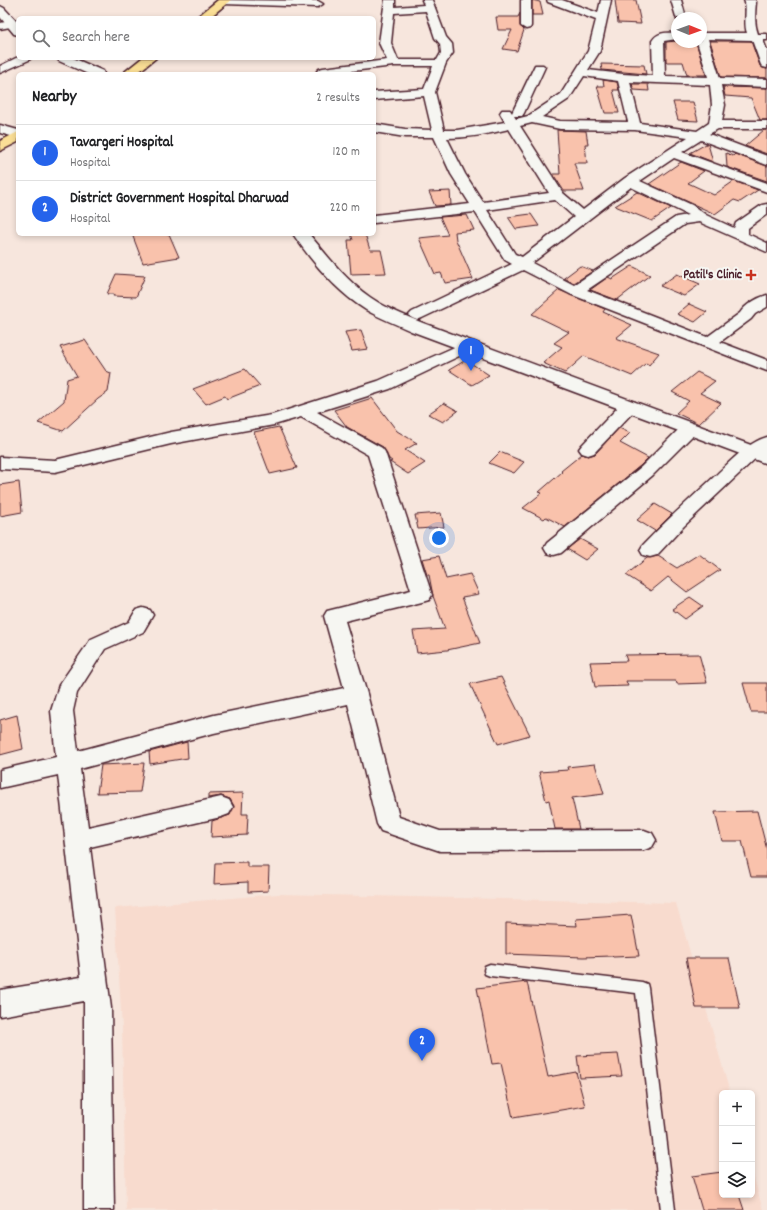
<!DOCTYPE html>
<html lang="en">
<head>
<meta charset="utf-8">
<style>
	:root { --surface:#fff; --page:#f6f6f6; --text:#202124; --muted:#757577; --line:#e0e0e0; --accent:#2563eb }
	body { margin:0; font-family:Dekko,sans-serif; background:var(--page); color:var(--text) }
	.controls { position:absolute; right:12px; bottom:12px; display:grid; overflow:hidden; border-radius:6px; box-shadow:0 2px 6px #0003 }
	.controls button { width:36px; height:36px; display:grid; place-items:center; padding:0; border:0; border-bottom:1px solid var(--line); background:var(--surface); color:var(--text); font:20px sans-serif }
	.compass { position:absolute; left:671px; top:12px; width:36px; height:36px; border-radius:50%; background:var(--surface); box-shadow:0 2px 6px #0003; rotate:91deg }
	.you { position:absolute; left:439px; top:538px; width:14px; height:14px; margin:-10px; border:3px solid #fff; border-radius:50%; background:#1a73e8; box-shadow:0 0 0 6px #1a73e833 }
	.badge { display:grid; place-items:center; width:26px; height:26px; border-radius:50%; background:var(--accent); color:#fff; font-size:13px; font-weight:700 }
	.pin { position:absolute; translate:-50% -33px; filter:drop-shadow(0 1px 2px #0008) }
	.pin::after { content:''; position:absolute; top:21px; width:14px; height:12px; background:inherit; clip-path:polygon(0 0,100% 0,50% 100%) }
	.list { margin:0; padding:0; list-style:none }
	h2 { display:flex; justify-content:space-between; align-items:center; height:52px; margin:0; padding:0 16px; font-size:17px }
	h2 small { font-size:13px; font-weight:400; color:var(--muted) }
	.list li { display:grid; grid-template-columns:26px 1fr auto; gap:12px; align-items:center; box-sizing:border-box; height:56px; padding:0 16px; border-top:1px solid var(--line) }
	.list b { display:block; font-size:15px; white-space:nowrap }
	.list p { margin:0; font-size:13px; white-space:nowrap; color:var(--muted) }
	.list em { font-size:13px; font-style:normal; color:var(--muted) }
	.icon { flex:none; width:22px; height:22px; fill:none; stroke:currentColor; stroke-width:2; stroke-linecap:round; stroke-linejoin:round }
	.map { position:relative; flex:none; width:767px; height:1210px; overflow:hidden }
	.search { position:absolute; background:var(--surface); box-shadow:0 2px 6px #0003; left:16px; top:16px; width:360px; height:44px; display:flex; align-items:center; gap:10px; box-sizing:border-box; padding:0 14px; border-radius:6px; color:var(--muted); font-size:15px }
	.panel { position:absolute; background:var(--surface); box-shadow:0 2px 6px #0003; left:16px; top:72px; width:360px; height:164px; border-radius:6px }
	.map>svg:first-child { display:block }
	.built { fill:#f8dbce }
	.building { fill:#f9c2ac; stroke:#4a1f2b }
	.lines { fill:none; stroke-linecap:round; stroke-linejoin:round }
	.service-casing { stroke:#4a1f2b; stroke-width:3 }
	.minor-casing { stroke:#4a1f2b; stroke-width:3 }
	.tertiary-casing { stroke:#4a1f2b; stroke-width:3 }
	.primary-casing { stroke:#4a1f2b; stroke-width:3 }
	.service { fill:#f6f6f2; fill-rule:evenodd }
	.minor { fill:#f6f6f2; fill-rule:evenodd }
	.tertiary { fill:#f6f6f2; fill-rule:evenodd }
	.primary { fill:#fbdf96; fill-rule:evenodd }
	.poi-dot { fill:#c8321e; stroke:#f6f6f2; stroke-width:1.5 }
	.labels { text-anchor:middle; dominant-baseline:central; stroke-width:4; stroke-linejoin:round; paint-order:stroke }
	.far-poi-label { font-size:13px; font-weight:bold; fill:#4a1f2b; stroke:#f6f6f2; text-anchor:end }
</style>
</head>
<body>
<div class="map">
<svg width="767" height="1210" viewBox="0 0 767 1210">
	<rect width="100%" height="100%" fill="#f7e6dd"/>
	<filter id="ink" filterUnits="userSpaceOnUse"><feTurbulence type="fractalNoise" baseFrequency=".025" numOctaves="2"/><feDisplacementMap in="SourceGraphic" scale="8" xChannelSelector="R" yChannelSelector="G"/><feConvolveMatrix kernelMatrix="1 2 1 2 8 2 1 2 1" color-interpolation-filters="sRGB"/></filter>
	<g filter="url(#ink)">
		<path class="built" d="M278,894L676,903L730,1093H722V1195H752V1171L763,1210H126L122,1028L115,908Z"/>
		<g class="building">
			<path d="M532,0L540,2L543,15H532Z"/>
			<path d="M615,0H636L641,24L618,23Z"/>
			<path d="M520,13V26L524,30L517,51L503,49L512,30H498L496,17H518Z"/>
			<path d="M677,41V42H696L706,75H687L683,62H666V42Z"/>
			<path d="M710,41H751L760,66L763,68L767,69V78L721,77Z"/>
			<path d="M601,64L644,65L646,74L602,70Z"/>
			<path d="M603,80L617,82L619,90H613L619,113H605L597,86H604Z"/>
			<path d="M632,84H648L649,91L634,90Z"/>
			<path d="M723,87L767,88V120H760L751,98L725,96Z"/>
			<path d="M673,102H693L698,121L678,120Z"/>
			<path d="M557,130L586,131L588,144H585L587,163H574L584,191H564L553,174H560Z"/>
			<path d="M764,130H767V154L745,146Z"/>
			<path d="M706,144H708L713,162L690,153Z"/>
			<path d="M726,153L733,156L735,154L767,166V181L727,167Z"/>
			<path d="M681,162L704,171L688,183L714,195L734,181L758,190L740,202L734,200L715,214L649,184Z"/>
			<path d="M450,191L451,205L435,206L429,192Z"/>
			<path d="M637,192L671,208L652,221L615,206Z"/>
			<path d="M531,214L539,226L516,229L508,217Z"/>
			<path d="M467,215L474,230L455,232L456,240L473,279L445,283L441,273L435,274L419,238L448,235L440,217Z"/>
			<path d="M132,234H169L179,257L143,263Z"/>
			<path d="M351,234H365L370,250H381L386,273L351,274L348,240H353Z"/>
			<path d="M580,266L593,271L574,283L564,278Z"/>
			<path d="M632,266L650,275L617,300L590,290L608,277L612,279Z"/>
			<path d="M116,274L145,276L136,297L113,296L114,294H107Z"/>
			<path d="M677,274L700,284L684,296L660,286Z"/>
			<path d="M559,290L605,309L603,312L632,325L616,338L659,353L649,365L646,363L632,376L584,356L565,373L543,363L562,347L554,343L569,332L532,314Z"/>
			<path d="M689,304L707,312L695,322L677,314Z"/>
			<path d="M361,330L368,349L352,351L345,332Z"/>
			<path d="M85,340L106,371L111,373L108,392L98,399L63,431L38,423L64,401L67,379L77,376L60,347Z"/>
			<path d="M466,360L489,375L472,385L449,370Z"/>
			<path d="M245,369L260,386L227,399L225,396L206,404L193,389Z"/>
			<path d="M697,372L715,381L700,393L721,403L699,424L676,413L689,401L672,392Z"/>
			<path d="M372,398L397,431L417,443L405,450L425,463L408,474L390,462L392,461L389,459L383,447L347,427L334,410Z"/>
			<path d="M444,403L458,411L443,422L428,414Z"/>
			<path d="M279,427L297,468L270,474L254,432Z"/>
			<path d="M619,428L630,433L620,443L648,458L640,466L565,527L546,517L544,519L523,508L542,493L539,492L562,472L561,471L582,454L588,456L595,454Z"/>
			<path d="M500,452L524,462L514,473L489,463Z"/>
			<path d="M19,482L22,512L0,516V485Z"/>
			<path d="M655,504L672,514L655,531L637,520Z"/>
			<path d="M441,513L444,527L418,529L415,515Z"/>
			<path d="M580,539L598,549L585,560L567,549Z"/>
			<path d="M699,554L720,570L687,592L668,577L651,591L626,575L647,558L658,556L677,568Z"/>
			<path d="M439,556L446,579L470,574L479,594L462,597L480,643L447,650L417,653L413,631L445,629L433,596L429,575H427L422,559Z"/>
			<path d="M690,597L703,606L685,619L672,609Z"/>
			<path d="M699,654L707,683L677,684L676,681H626L628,686L595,687L590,662L627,661L625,655Z"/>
			<path d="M501,677L530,735L498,744L470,684Z"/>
			<path d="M743,683H767V712H751Z"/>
			<path d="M17,715L23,749L0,755V720Z"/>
			<path d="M187,742L188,758L150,764L149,752Z"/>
			<path d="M144,763L140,792L97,793L101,765Z"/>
			<path d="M595,764L604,794L572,798L579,829H555L549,800L546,801L539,772L568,770L567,767Z"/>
			<path d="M243,793L242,814H248L247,835L211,837L212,821L230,815L234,806L230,799L221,796L208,798V794Z"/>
			<path d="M757,811L767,850V877H751L742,841H722L715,812Z"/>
			<path d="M247,862V867H269L268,891L248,892V882L214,884L215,863Z"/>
			<path d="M631,915L639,956L613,957L612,956L583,957L506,954V923L577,926L576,919Z"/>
			<path d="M686,958H729L740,1008H696Z"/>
			<path d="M527,982L548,1077L576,1072L585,1106L513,1118L501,1063L492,1064L477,988Z"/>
			<path d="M618,1054L622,1076L580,1078L577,1056Z"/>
			<path d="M722,1172V1195H739L744,1210H702L692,1176Z"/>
		</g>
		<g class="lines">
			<g class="service-casing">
				<path id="service" d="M490,964L642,982L647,984L648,988L675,1210H661L636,993L490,976L485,974L484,970L485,966Z"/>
			</g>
			<g class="minor-casing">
				<g id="minor">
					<path d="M219,0L318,1L323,4L318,7L224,4L220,3Z"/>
					<path d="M385,0H395V7L424,5L422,0H432L446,37L452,44L453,53L446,63L435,92L444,130H457L505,122L500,113L502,110H510L512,113L535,65H543L545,67L524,113L522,116H514L516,119L528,116L561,94L588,51L596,20L548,2L547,0H562L598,13L601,0H611L600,51L588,70L623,74L653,76L652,41C658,31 667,33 677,33V39L664,41L665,76L708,77L697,42H701V33H747C743,23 748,7 744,0H755L756,2C755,13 754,23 758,34H767V40H763L767,50V68L763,67L761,65L752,40L708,39L720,78L767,79V87L721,85L725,105L722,121H767V129H718L709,134L767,156V165L701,140L682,152L767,183V192L674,158L640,181L692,205L706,215L734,228L736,223L762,205L767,204V214L748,228V234L767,243V252L699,222L685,224L587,290L707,337L740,313C745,305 757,298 767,295V307L755,314L751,319L720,342L767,360V371L570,294L523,270L422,318L417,320L412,318L409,315L412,312L512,264L505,260L475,212L374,223V215L470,204L451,174L434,137H405L374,132V124L405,129L432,130L424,96L374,100V92L424,89L433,66H394L327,74L319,73L317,71L319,69L323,68L387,60L379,43ZM426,11L435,38L440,44L441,53L437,60H398L391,43L394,13ZM584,76L618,81L628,122L560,121L542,117L569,99ZM630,82L710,85L712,105L709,123L697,131L640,123ZM532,123L560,129L635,130L688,137L625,178L583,210L563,193L520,126ZM509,129L549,193L483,202L465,174L447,138C468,138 489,134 509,129ZM631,187L688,215L676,217L574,285L532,263ZM555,200L574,217L522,257L515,254L487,210Z"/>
					<path d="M521,0H531V26L530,28L526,29L521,26Z"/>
					<path d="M671,0H681L686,18H677V20Z"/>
					<path d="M11,21L15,22L16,24L15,26L0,29V23Z"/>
					<path d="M18,57L31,58L29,60L0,73V66Z"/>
					<path d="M0,125L18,130V138L0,133Z"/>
					<path d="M468,341L474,343L476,346L474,349L390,389L317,412L382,448L385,452L432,595L429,600L422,602L345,621L367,694L399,817L440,831L644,830L652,833L656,840L652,847L644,850L440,851L381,831L377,824L348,704L214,733L80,769L88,827L221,797L229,800L233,807L229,814L221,817L90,847L111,1008L114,1210H84V1001L0,1016V990L81,977L58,775L0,788V770L56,757L51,711L59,685L91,639L129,622L136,610L143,608L150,610L153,615L143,632L105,649L77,693L73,711L78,751L214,715L344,688L324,616L327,611L411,590L368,455L301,417L274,425L171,444L55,472L0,469V457L55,460L171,432L272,415L378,381Z"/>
					<path d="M629,401L635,402L637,406L635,410L594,453L588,455L582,453L579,449L582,445L623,402Z"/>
					<path d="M689,424L695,425L698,429L695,433L653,475L561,553L554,555L547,553L544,548L547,543L641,467L683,425Z"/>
					<path d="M767,437V451L758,456L684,526L657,555L650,557L643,555L640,550L643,545C666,521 691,498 716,475C731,461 747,443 767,437Z"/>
				</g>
			</g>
			<g class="tertiary-casing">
				<g id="tertiary">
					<path d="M0,6L4,8L18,23V35L14,34L0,17Z"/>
					<path d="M57,58H73L103,71L104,74H88L59,61Z"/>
					<path d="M293,234H309C330,259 350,286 379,303C393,311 408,317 423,323L767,451V464L411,331C396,324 380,318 366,310C337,292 312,262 293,234Z"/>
				</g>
			</g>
			<g class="primary-casing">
				<g id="primary">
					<path d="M218,0H231L209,18H196Z"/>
					<path d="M142,58H156L136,74H122Z"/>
					<path d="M18,132V142L0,151V141Z"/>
				</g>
			</g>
			<use href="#service" class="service"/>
			<use href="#minor" class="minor"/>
			<use href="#tertiary" class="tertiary"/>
			<use href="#primary" class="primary"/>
		</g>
	</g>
	<path class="poi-dot" d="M749 269h4v4h4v4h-4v4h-4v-4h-4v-4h4z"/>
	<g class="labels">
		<g class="far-poi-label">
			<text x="742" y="275">Patil's Clinic</text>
		</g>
	</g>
</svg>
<div class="controls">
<button>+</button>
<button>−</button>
<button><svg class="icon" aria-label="layers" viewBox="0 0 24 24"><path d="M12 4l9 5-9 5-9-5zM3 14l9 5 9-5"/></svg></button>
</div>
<svg class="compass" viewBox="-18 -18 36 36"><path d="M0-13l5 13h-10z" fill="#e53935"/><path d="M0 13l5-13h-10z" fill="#757577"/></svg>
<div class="you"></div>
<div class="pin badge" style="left:471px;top:371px">1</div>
<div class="pin badge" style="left:422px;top:1061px">2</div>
<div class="search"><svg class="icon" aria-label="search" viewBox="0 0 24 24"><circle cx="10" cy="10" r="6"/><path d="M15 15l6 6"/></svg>Search here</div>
<section class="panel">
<h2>Nearby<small>2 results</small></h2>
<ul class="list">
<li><span class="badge">1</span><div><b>Tavargeri Hospital</b><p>Hospital</p></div><em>120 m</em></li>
<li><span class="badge">2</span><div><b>District Government Hospital Dharwad</b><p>Hospital</p></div><em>220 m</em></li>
</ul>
</section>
</div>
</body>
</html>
